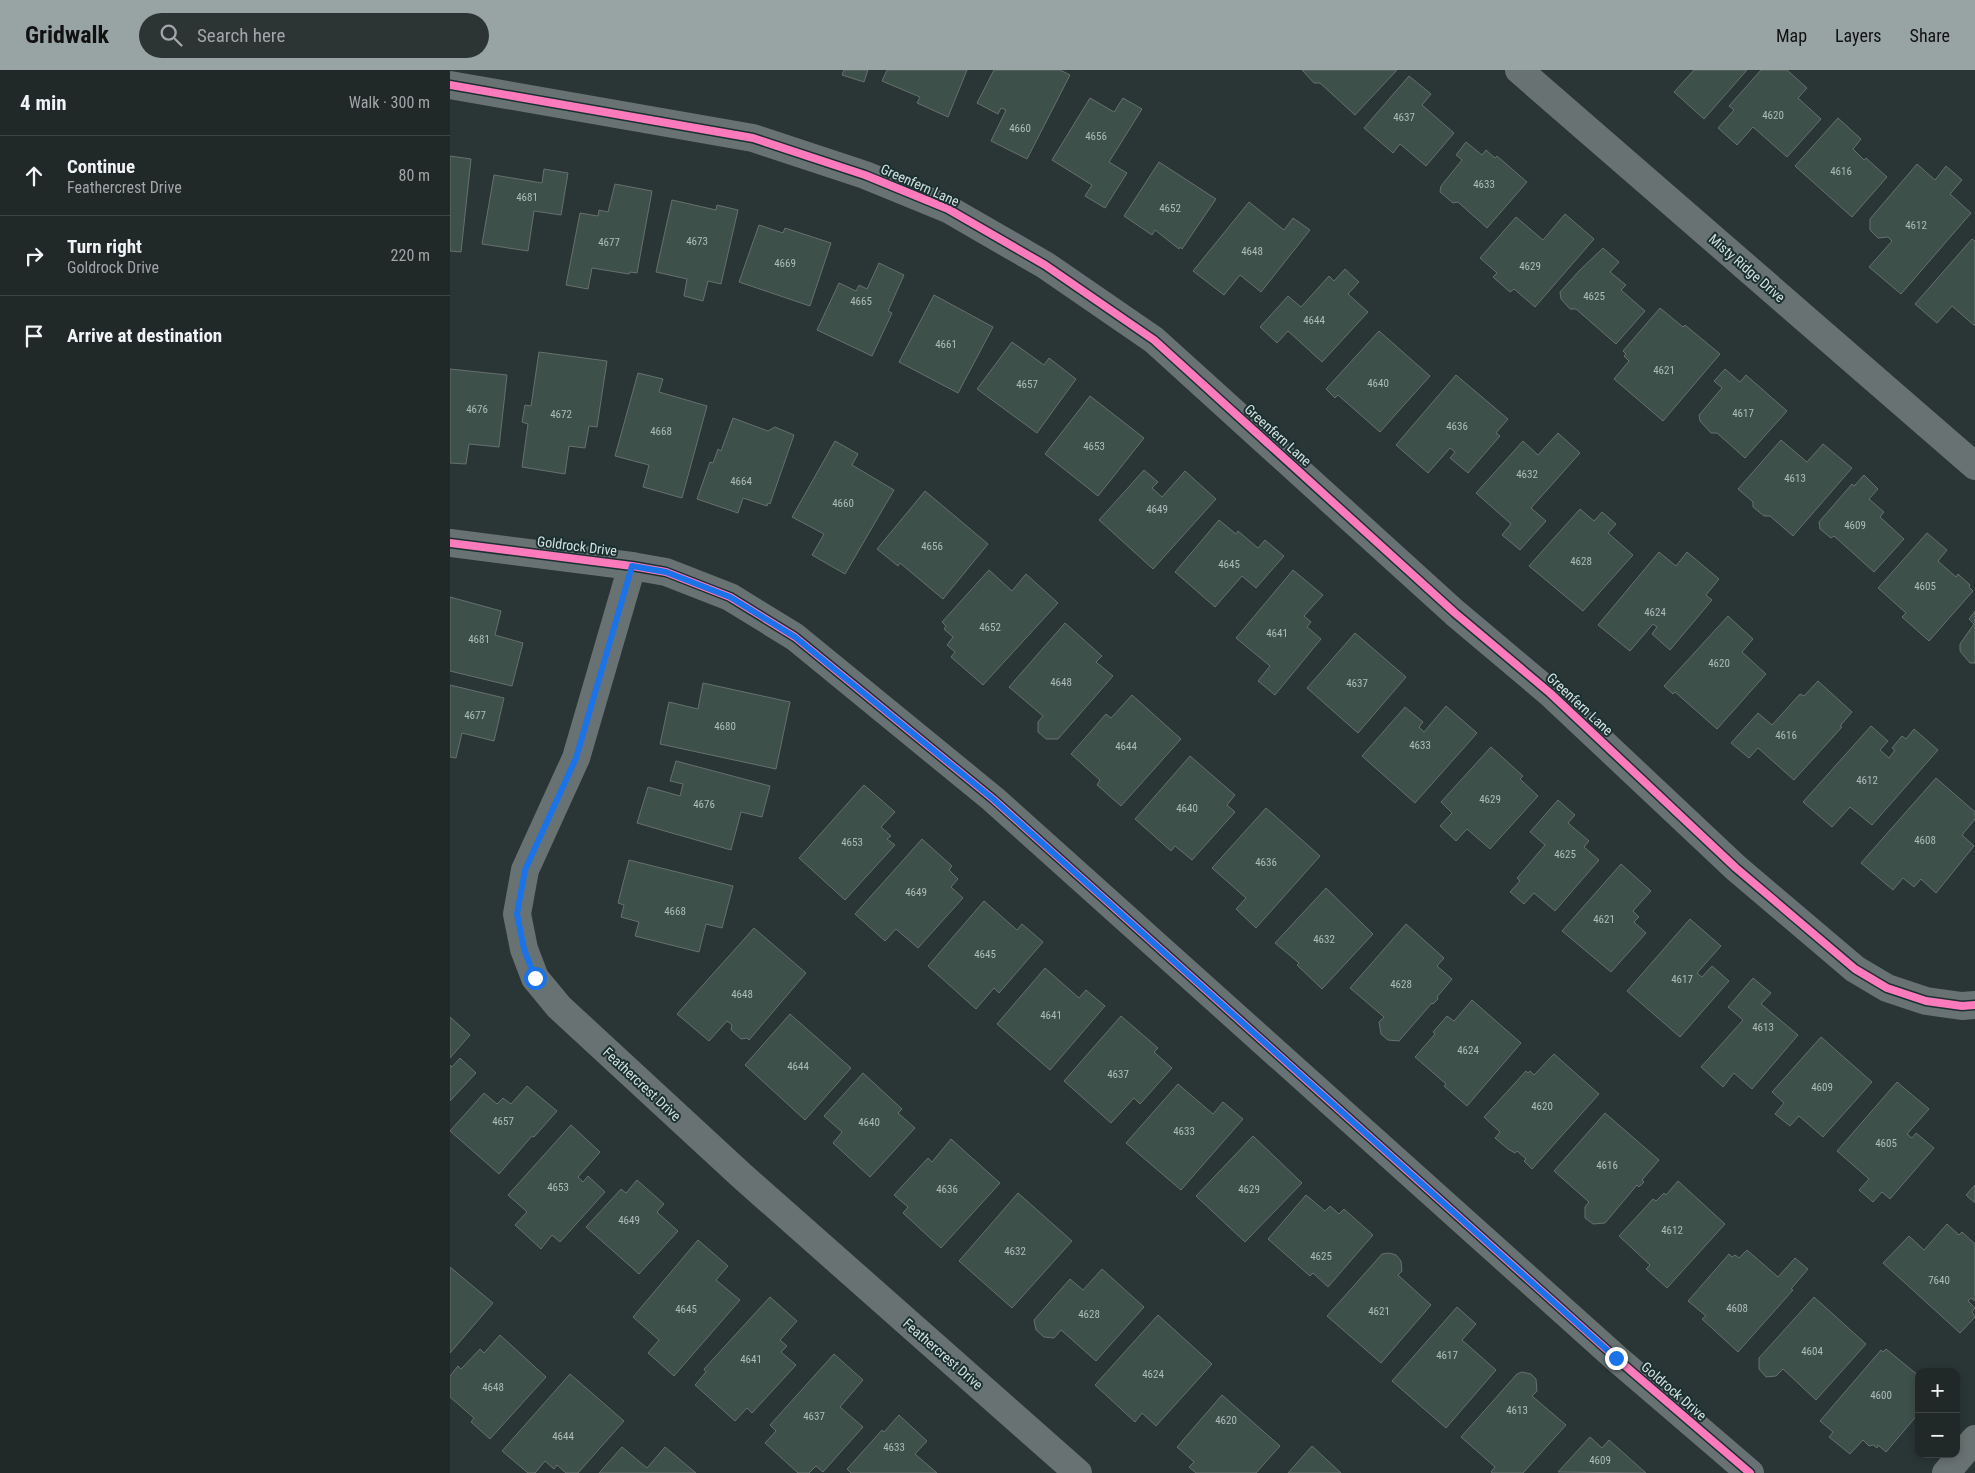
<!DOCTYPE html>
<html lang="en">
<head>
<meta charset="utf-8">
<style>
	:root { --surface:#202828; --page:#2d3434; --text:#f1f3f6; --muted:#a2a6a8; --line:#3d4445; --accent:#98a4a4 }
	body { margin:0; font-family:"Roboto Condensed",sans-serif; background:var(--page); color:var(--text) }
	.controls { position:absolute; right:15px; bottom:15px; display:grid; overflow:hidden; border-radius:10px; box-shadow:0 2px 8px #0003 }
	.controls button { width:45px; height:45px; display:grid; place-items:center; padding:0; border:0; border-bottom:1px solid var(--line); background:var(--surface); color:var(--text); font:25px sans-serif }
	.stop { position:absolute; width:15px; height:15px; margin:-11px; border:4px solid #1a73e8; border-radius:50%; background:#fff }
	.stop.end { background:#1a73e8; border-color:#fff; box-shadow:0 1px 5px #0008 }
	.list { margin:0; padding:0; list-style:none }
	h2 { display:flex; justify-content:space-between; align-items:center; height:65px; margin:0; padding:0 20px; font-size:21px }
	h2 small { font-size:16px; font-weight:400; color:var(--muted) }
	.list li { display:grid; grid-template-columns:32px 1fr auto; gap:15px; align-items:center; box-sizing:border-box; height:80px; padding:0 20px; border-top:1px solid var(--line) }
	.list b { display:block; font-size:19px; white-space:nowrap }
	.list p { margin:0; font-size:16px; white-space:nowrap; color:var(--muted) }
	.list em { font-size:16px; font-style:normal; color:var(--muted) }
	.icon { flex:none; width:28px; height:28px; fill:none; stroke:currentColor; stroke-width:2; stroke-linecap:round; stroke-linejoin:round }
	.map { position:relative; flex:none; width:1525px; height:1403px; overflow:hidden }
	header { display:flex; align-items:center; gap:30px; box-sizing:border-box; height:70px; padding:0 25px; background:var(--accent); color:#111 }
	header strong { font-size:24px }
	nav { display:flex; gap:28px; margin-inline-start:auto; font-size:18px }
	.search { width:350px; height:45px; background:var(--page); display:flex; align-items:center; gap:12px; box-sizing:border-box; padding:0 18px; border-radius:28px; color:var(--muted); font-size:19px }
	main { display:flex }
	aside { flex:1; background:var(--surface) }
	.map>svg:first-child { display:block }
	.building { fill:#3e504a; stroke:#67706e }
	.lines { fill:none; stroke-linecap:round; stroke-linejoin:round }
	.street { stroke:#697272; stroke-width:28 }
	.cycleway-casing { stroke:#1b3030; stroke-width:11 }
	.cycleway { stroke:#fd7abc; stroke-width:8 }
	.route { stroke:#1a73e8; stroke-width:6 }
	.labels { text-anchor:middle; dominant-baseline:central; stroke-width:4; stroke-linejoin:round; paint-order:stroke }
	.number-label { font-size:11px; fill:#aebcba }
	.street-label { font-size:14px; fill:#d4e0e0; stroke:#1b3030 }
</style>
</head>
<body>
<header>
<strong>Gridwalk</strong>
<div class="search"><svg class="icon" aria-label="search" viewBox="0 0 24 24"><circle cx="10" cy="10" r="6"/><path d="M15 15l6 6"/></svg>Search here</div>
<nav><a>Map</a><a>Layers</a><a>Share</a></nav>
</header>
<main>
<aside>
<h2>4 min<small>Walk · 300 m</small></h2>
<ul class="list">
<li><svg class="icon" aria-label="ahead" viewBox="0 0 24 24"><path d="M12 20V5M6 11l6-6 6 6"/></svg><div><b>Continue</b><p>Feathercrest Drive</p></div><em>80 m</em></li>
<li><svg class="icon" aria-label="right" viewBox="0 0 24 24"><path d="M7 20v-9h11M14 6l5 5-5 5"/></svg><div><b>Turn right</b><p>Goldrock Drive</p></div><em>220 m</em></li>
<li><svg class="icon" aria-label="arrive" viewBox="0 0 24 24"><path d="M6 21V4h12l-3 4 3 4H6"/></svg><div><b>Arrive at destination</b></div></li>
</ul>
</aside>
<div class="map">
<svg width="1525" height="1403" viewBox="0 0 1525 1403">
	<rect width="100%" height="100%" fill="#2a3535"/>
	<g class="building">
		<path d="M394,0H418L414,12L392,5Z"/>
		<path d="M437,0H517L498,47L467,33L470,27L432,11Z"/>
		<path d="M544,0H610L620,5L577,89L541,71L556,40L551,38L548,44L527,33Z"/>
		<path d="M852,0H947L905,45L870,13H864Z"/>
		<path d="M1244,0H1297L1254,49L1224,22Z"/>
		<path d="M1311,0H1337L1357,18L1348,28L1371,49L1337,87L1303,57L1287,75L1268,58L1284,40L1279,36Z"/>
		<path d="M959,6L981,24L972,35L1004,63L976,96L950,74L943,83L914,58Z"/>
		<path d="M640,28L664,42L673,28L692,39L659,92L677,103L655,138L635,126L642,115L602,90Z"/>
		<path d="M1388,48L1411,69L1403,79L1414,90L1416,88L1437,107L1402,147L1345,96Z"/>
		<path d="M1016,72L1032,85L1036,80L1045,88L1047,86L1077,112L1037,158L1008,132L1003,133L990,122L991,116L1012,90L1006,85Z"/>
		<path d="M0,86L21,89L11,182L0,181Z"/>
		<path d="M709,92L766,129L732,179L730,177L729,179L705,160L702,165L674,146Z"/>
		<path d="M1467,94L1485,110L1496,96L1512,110L1500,124L1521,143L1451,224L1419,197L1442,171L1438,167L1428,168L1420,160V149Z"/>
		<path d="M94,99L118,103L111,145L84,141L78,181L32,174L44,105L92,113Z"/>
		<path d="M165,114L202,121L187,203L180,202L179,204L142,198L138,219L116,215L130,143L148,146L149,140L158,142Z"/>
		<path d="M222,130L266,140L267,135L288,140L271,214L258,211L253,231L234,226L237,209L206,202Z"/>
		<path d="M799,132L834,160L843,148L860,160L811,222L790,205L774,225L743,201Z"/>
		<path d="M1115,144L1144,169L1085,237L1064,219L1060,222L1043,207L1047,203L1030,188L1066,147L1093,170Z"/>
		<path d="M309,155L333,163L335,158L381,173L360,236L289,212Z"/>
		<path d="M1522,169L1525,171V256L1502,236L1487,253L1465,234Z"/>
		<path d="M1153,178L1169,192L1160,202L1176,215L1171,220L1195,241L1166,274L1126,239H1120L1111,229L1110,222L1129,201Z"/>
		<path d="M429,193L454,205L438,241L442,243L422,286L367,260L389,213L406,221L409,215L417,219Z"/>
		<path d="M895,199L909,212L898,224L918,242L872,292L838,261L827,273L810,257L838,226L851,237L879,206L884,211Z"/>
		<path d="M484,225L543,257L508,323L449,292Z"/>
		<path d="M1210,238L1233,257L1235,255L1270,284L1213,351L1164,309L1179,291L1174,286L1176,284L1173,281Z"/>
		<path d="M929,261L980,306L930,362L888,325L885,328L876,319Z"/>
		<path d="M562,272L594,295L599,288L626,309L587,363L527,319Z"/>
		<path d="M89,282L157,291L147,357L139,356L135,378L119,376L115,404L72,397L78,354L72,352L75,335L81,336Z"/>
		<path d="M0,299L57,305L49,377L19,374L16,394L0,393Z"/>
		<path d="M1275,299L1290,312L1296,305L1337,341L1295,388L1267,363H1261L1250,351L1249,345L1272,318L1264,311Z"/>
		<path d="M188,303L213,309L209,322L257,336L232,428L193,417L199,395L165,386Z"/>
		<path d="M1006,305L1058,349L1046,363L1050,366L1018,403L1000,388L1005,382L1000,378L978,403L946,375Z"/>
		<path d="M640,326L694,368L648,426L595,384Z"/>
		<path d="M283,348L318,361L325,357L344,365L320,434L318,433L317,436L293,428L288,443L247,429L260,392L263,393L268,379L271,381Z"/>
		<path d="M1108,363L1130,383L1081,438L1096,451L1070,480L1052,465L1061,454L1026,423L1073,371L1088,385Z"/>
		<path d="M1331,370L1357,392L1373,374L1402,398L1343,466L1320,446H1314L1303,437V432L1288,419Z"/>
		<path d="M385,371L408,384L402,395L444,420L395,504L362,485L374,464L342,447Z"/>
		<path d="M694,400L708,412L702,418L712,427L735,401L766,429L703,499L649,450Z"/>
		<path d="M1414,405L1428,419L1419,429L1434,442L1430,447L1454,469L1424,502L1384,466L1381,468L1370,459L1369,452L1402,414L1404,416Z"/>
		<path d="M475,421L538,474L493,529L450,493L448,496L427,479Z"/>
		<path d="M1130,439L1144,451L1152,442L1166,454L1158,463L1183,485L1133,541L1079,496Z"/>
		<path d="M769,450L786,464L788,461L808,478L815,470L834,486L806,518L792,506L765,537L725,502Z"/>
		<path d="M1477,463L1497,480L1488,491L1506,507L1508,504L1520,515L1519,517L1523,521L1479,571L1452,547L1456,543L1428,518Z"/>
		<path d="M1209,482L1226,496L1237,482L1269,509L1256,525L1262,530L1220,580L1202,564L1207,557L1203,554L1180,581L1148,555Z"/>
		<path d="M539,500L562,521L576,504L608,533L533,615L501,587L505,582L497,575L503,567L494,559L496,556L492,552Z"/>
		<path d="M843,500L873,525L854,546L861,552L857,557L871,569L825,625L808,611L820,596L786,568Z"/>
		<path d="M0,527L51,541L45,565L73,573L62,616L0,601Z"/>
		<path d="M1525,541V593H1520L1510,581V574L1524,554L1519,549Z"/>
		<path d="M1278,546L1303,569L1292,582L1316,604L1267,659L1225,622L1223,624L1214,616Z"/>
		<path d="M615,553L652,586L646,592L663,606L608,669H596L588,662V652L593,646L559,617Z"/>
		<path d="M905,563L956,607L908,663L857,618Z"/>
		<path d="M1368,611L1402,642L1390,656L1392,657L1344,710L1308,678L1299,688L1281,673L1308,643L1322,655L1350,624L1354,626Z"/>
		<path d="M253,613L340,632L326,699L210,674L219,632L248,639Z"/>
		<path d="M0,615L54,628L44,671L12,663L6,688L0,687Z"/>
		<path d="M682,625L731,669L671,736L647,715L650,710L621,684L656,644L661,648Z"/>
		<path d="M996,636L1027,663L965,733L912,686L955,637L973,652L969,657L974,662Z"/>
		<path d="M1421,656L1438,671L1430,680L1439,688L1445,680L1442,678L1452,666L1456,669L1464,659L1488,680L1422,755L1400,737L1382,757L1353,732Z"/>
		<path d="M1041,677L1073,706L1070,709L1088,726L1040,779L1017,759L1006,771L990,756L1002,743L991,732Z"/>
		<path d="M740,686L785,725L777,735L785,742L742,790L725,776L721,781L685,749Z"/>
		<path d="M226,691L320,716L312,747L291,742L281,780L187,753L198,717L230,726L233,714L220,711Z"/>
		<path d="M1486,708L1525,742V749L1512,765L1524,776L1486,823L1471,809L1464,817L1453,808L1443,820L1411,793Z"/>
		<path d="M414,715L445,742L431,757L441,766L437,769L445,775L395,830L349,788Z"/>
		<path d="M1108,730L1125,745L1118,753L1139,771L1134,777L1149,790L1105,841L1084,823L1074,834L1060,822L1070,811L1067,808L1095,775L1080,762Z"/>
		<path d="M816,738L870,786L806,858L786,839L796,828L762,798Z"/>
		<path d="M472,769L502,796L499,800L508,809L501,817L513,828L468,878L446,859L435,871L405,844Z"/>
		<path d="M179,790L283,816L272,858L256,854L249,882L185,866L189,852L171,847L174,835L168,833Z"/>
		<path d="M1171,794L1201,821L1183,841L1189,847L1184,852L1196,863L1161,902L1112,861Z"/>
		<path d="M876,818L923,864L872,919L847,895L849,893L825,873Z"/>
		<path d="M534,831L567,860L572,854L593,872L549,923L544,918L526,939L478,896Z"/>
		<path d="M1240,849L1271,876L1247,903L1252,907L1262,896L1279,911L1230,967L1177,921Z"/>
		<path d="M956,854L994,888L987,896L1002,909L987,927L988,929L983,934L982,933L949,971L938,970L931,964L929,952L934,947L900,918Z"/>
		<path d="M304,858L356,903L299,970L297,968L291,969L281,960L282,955L277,951L259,971L227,944Z"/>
		<path d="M595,898L629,928L636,920L655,936L600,1000L547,954Z"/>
		<path d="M1303,908L1321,923L1311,934L1348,965L1302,1019L1284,1003L1273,1017L1251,997L1293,950L1278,937Z"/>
		<path d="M1022,930L1071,973L1017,1036L994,1016L996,1014L965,987L985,964L983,962L997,946L1004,951Z"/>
		<path d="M340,944L401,998L355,1050L295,995Z"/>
		<path d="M671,946L708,978L704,982L722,998L690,1034L684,1028L661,1053L614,1011Z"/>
		<path d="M0,947L20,965L0,988Z"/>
		<path d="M1371,967L1422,1012L1373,1067L1349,1046L1340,1056L1325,1044L1334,1033L1322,1022Z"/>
		<path d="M1104,984L1149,1024L1082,1099L1074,1091L1076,1089L1067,1081L1065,1083L1058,1079L1045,1068L1050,1062L1034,1047L1076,1001L1078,1003L1080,1001L1084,1005Z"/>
		<path d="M10,988L26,1003L0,1031V995L2,997Z"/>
		<path d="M413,1003L452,1039L448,1043L465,1058L420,1107L383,1073L392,1062L374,1046Z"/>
		<path d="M1447,1012L1479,1039L1457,1064L1462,1068L1466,1063L1484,1078L1440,1129L1432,1122L1423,1132L1409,1120L1419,1109L1387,1081Z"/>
		<path d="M728,1014L763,1044L773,1032L793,1049L731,1120L676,1073Z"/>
		<path d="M77,1016L107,1041L84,1067L82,1066L49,1104L0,1061L34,1023L47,1034L53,1028L61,1034Z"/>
		<path d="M1155,1043L1209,1090L1192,1110L1194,1112L1189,1117L1187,1115L1155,1153L1143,1154L1135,1148V1137L1139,1132L1104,1101Z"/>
		<path d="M121,1055L150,1082L128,1107L133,1112L138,1106L155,1122L110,1172L102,1165L91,1179L65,1155L77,1142L58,1125Z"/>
		<path d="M803,1066L852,1113L795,1172L746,1126Z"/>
		<path d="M501,1069L550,1113L491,1178L453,1143L458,1137L444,1125L478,1088L482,1092Z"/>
		<path d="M187,1110L214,1134L207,1142L228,1161L189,1204L136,1157L171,1119L176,1123Z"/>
		<path d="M1228,1111L1275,1154L1217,1218L1196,1199L1200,1195L1169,1166L1203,1129L1206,1131L1214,1123L1216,1125Z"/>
		<path d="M1525,1115V1133L1516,1125Z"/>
		<path d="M568,1123L622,1171L562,1238L509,1191Z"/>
		<path d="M856,1125L875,1141L880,1136L889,1144L894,1139L923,1165L878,1217L863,1203L860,1206L818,1169Z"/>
		<path d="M1497,1154L1509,1165L1512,1162L1525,1174V1231L1521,1228L1518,1231L1525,1238L1522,1242L1525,1247L1510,1263L1433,1193L1459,1166L1474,1180Z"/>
		<path d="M248,1170L278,1196L266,1210L290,1230L224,1306L198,1283L209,1270L183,1247Z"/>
		<path d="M1297,1180L1328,1207L1345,1188L1358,1199L1341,1219L1343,1220L1288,1282L1252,1249L1256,1246L1238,1231L1279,1184L1282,1187L1285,1185L1289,1188Z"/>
		<path d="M939,1183L946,1185L951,1191L952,1201L948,1205L981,1235L931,1293L877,1246L932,1184Z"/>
		<path d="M0,1197L43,1233L0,1283Z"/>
		<path d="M652,1199L694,1237L646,1291L611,1260L604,1268L594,1267L586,1260L584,1250L620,1209L633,1220Z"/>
		<path d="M320,1227L347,1251L330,1270L337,1276L331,1282L346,1295L302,1343L297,1338L285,1351L245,1315L256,1302L254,1299Z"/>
		<path d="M1364,1227L1416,1274L1366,1330L1333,1299L1326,1306L1316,1307L1309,1299V1288Z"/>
		<path d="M1007,1237L1026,1254L1012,1270L1046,1300L996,1358L942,1311Z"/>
		<path d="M708,1245L762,1294L706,1356L692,1343L685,1352L645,1315Z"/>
		<path d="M50,1265L96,1307L40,1369L21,1352L24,1348L0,1327V1306L8,1296L11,1299L30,1279L34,1283Z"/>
		<path d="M1436,1279L1469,1306V1343L1436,1382L1428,1375L1427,1378L1423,1375L1419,1376L1413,1370L1400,1384L1379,1367L1383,1362L1370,1351L1431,1280L1433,1282Z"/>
		<path d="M384,1284L413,1310L390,1337L413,1357L373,1402L366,1396L359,1403H348L315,1373L326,1361L320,1355Z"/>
		<path d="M1072,1302L1081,1304L1086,1309L1087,1321L1082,1326L1116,1355L1073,1403H1043L1041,1402L1045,1397L1011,1367L1067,1304Z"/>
		<path d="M120,1304L174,1351L128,1403H116L107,1395L104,1399L95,1391L85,1403H78L52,1381Z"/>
		<path d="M772,1325L830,1376L806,1403H746L739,1397L744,1392L727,1377Z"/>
		<path d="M449,1345L477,1371L465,1384L487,1403H401L397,1399L432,1360L434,1362Z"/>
		<path d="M1140,1367L1152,1378L1159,1370L1196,1403L1108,1402Z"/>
		<path d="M862,1376L891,1403H838Z"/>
		<path d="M172,1377L197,1398L215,1377L246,1403H149Z"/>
	</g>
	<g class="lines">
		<g class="street">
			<path d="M1069,0L1525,396"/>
			<path d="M0,15L303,68L415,105L498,139L595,195L704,270L1005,543L1100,623L1286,798L1405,899L1437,918L1476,931L1512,936L1525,935"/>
			<path d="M0,473L182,496L216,502L280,527L345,567L543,729L1166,1288L1300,1403"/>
			<path d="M182,496L126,688L75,800L67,844L74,879L85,908L109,937L292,1106L628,1403"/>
			<path d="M1496,1403L1525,1369"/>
		</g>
		<g class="cycleway-casing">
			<g id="cycleway">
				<path d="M0,15L303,68L415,105L498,139L595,195L704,270L1005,543L1100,623L1286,798L1405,899L1437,918L1476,931L1512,936L1525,935"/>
				<path d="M0,473L182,496L216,502L280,527L345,567L543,729L1166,1288L1300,1403"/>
			</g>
		</g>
		<use href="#cycleway" class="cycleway"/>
	</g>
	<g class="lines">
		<path class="route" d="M85,908L74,879L67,844L75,800L126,688L182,496L216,502L280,527L345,567L543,729L1166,1288"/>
	</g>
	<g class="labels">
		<g class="number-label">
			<text x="1323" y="45">4620</text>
			<text x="954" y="47">4637</text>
			<text x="570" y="58">4660</text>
			<text x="646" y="66">4656</text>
			<text x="1391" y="101">4616</text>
			<text x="1034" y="114">4633</text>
			<text x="77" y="127">4681</text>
			<text x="720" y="138">4652</text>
			<text x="1466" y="155">4612</text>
			<text x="247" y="171">4673</text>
			<text x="159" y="172">4677</text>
			<text x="802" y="181">4648</text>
			<text x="335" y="193">4669</text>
			<text x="1080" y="196">4629</text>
			<text x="1144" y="226">4625</text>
			<text x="411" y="231">4665</text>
			<text x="864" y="250">4644</text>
			<text x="496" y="274">4661</text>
			<text x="1214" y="300">4621</text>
			<text x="928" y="313">4640</text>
			<text x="577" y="314">4657</text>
			<text x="27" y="339">4676</text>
			<text x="1293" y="343">4617</text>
			<text x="111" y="344">4672</text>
			<text x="1007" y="356">4636</text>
			<text x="211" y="361">4668</text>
			<text x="644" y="376">4653</text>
			<text x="1077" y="404">4632</text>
			<text x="1345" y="408">4613</text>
			<text x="291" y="411">4664</text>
			<text x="393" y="433">4660</text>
			<text x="707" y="439">4649</text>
			<text x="1405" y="455">4609</text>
			<text x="482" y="476">4656</text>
			<text x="1131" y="491">4628</text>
			<text x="779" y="494">4645</text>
			<text x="1475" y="516">4605</text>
			<text x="1205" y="542">4624</text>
			<text x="540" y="557">4652</text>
			<text x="827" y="563">4641</text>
			<text x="29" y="569">4681</text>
			<text x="1269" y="593">4620</text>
			<text x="611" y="612">4648</text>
			<text x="907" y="613">4637</text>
			<text x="25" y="645">4677</text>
			<text x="275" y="656">4680</text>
			<text x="1336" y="665">4616</text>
			<text x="970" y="675">4633</text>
			<text x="676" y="676">4644</text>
			<text x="1417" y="710">4612</text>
			<text x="1040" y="729">4629</text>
			<text x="254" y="734">4676</text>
			<text x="737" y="738">4640</text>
			<text x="1475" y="770">4608</text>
			<text x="402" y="772">4653</text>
			<text x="1115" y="784">4625</text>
			<text x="816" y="792">4636</text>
			<text x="466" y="822">4649</text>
			<text x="225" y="841">4668</text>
			<text x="1154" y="849">4621</text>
			<text x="874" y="869">4632</text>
			<text x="535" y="884">4645</text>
			<text x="1232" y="909">4617</text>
			<text x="951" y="914">4628</text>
			<text x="292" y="924">4648</text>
			<text x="601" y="945">4641</text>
			<text x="1313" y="957">4613</text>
			<text x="1018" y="980">4624</text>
			<text x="348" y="996">4644</text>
			<text x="668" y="1004">4637</text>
			<text x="1372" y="1017">4609</text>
			<text x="1092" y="1036">4620</text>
			<text x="53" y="1051">4657</text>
			<text x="419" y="1052">4640</text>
			<text x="734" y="1061">4633</text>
			<text x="1436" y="1073">4605</text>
			<text x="1157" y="1095">4616</text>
			<text x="108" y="1117">4653</text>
			<text x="497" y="1119">4636</text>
			<text x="799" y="1119">4629</text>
			<text x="179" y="1150">4649</text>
			<text x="1222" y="1160">4612</text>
			<text x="565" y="1181">4632</text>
			<text x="871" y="1186">4625</text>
			<text x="1489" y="1210">7640</text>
			<text x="1287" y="1238">4608</text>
			<text x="236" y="1239">4645</text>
			<text x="929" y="1241">4621</text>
			<text x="639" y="1244">4628</text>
			<text x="1362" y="1281">4604</text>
			<text x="997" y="1285">4617</text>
			<text x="301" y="1289">4641</text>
			<text x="703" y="1304">4624</text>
			<text x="43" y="1317">4648</text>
			<text x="1431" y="1325">4600</text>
			<text x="1067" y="1340">4613</text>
			<text x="364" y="1346">4637</text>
			<text x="776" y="1350">4620</text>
			<text x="113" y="1366">4644</text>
			<text x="444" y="1377">4633</text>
			<text x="1150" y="1390">4609</text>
		</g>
		<g class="street-label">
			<text transform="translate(470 115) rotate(24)">Greenfern Lane</text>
			<text transform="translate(1297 198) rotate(41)">Misty Ridge Drive</text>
			<text transform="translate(828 365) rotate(42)">Greenfern Lane</text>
			<text transform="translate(127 476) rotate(7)">Goldrock Drive</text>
			<text transform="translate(1130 634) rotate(43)">Greenfern Lane</text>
			<text transform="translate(192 1014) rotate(43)">Feathercrest Drive</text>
			<text transform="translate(493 1284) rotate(41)">Feathercrest Drive</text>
			<text transform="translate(1224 1321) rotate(41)">Goldrock Drive</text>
		</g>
	</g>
</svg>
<div class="controls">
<button>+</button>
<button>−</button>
</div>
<div class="stop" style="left:85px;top:908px"></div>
<div class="stop end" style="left:1166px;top:1288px"></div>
</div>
</main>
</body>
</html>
